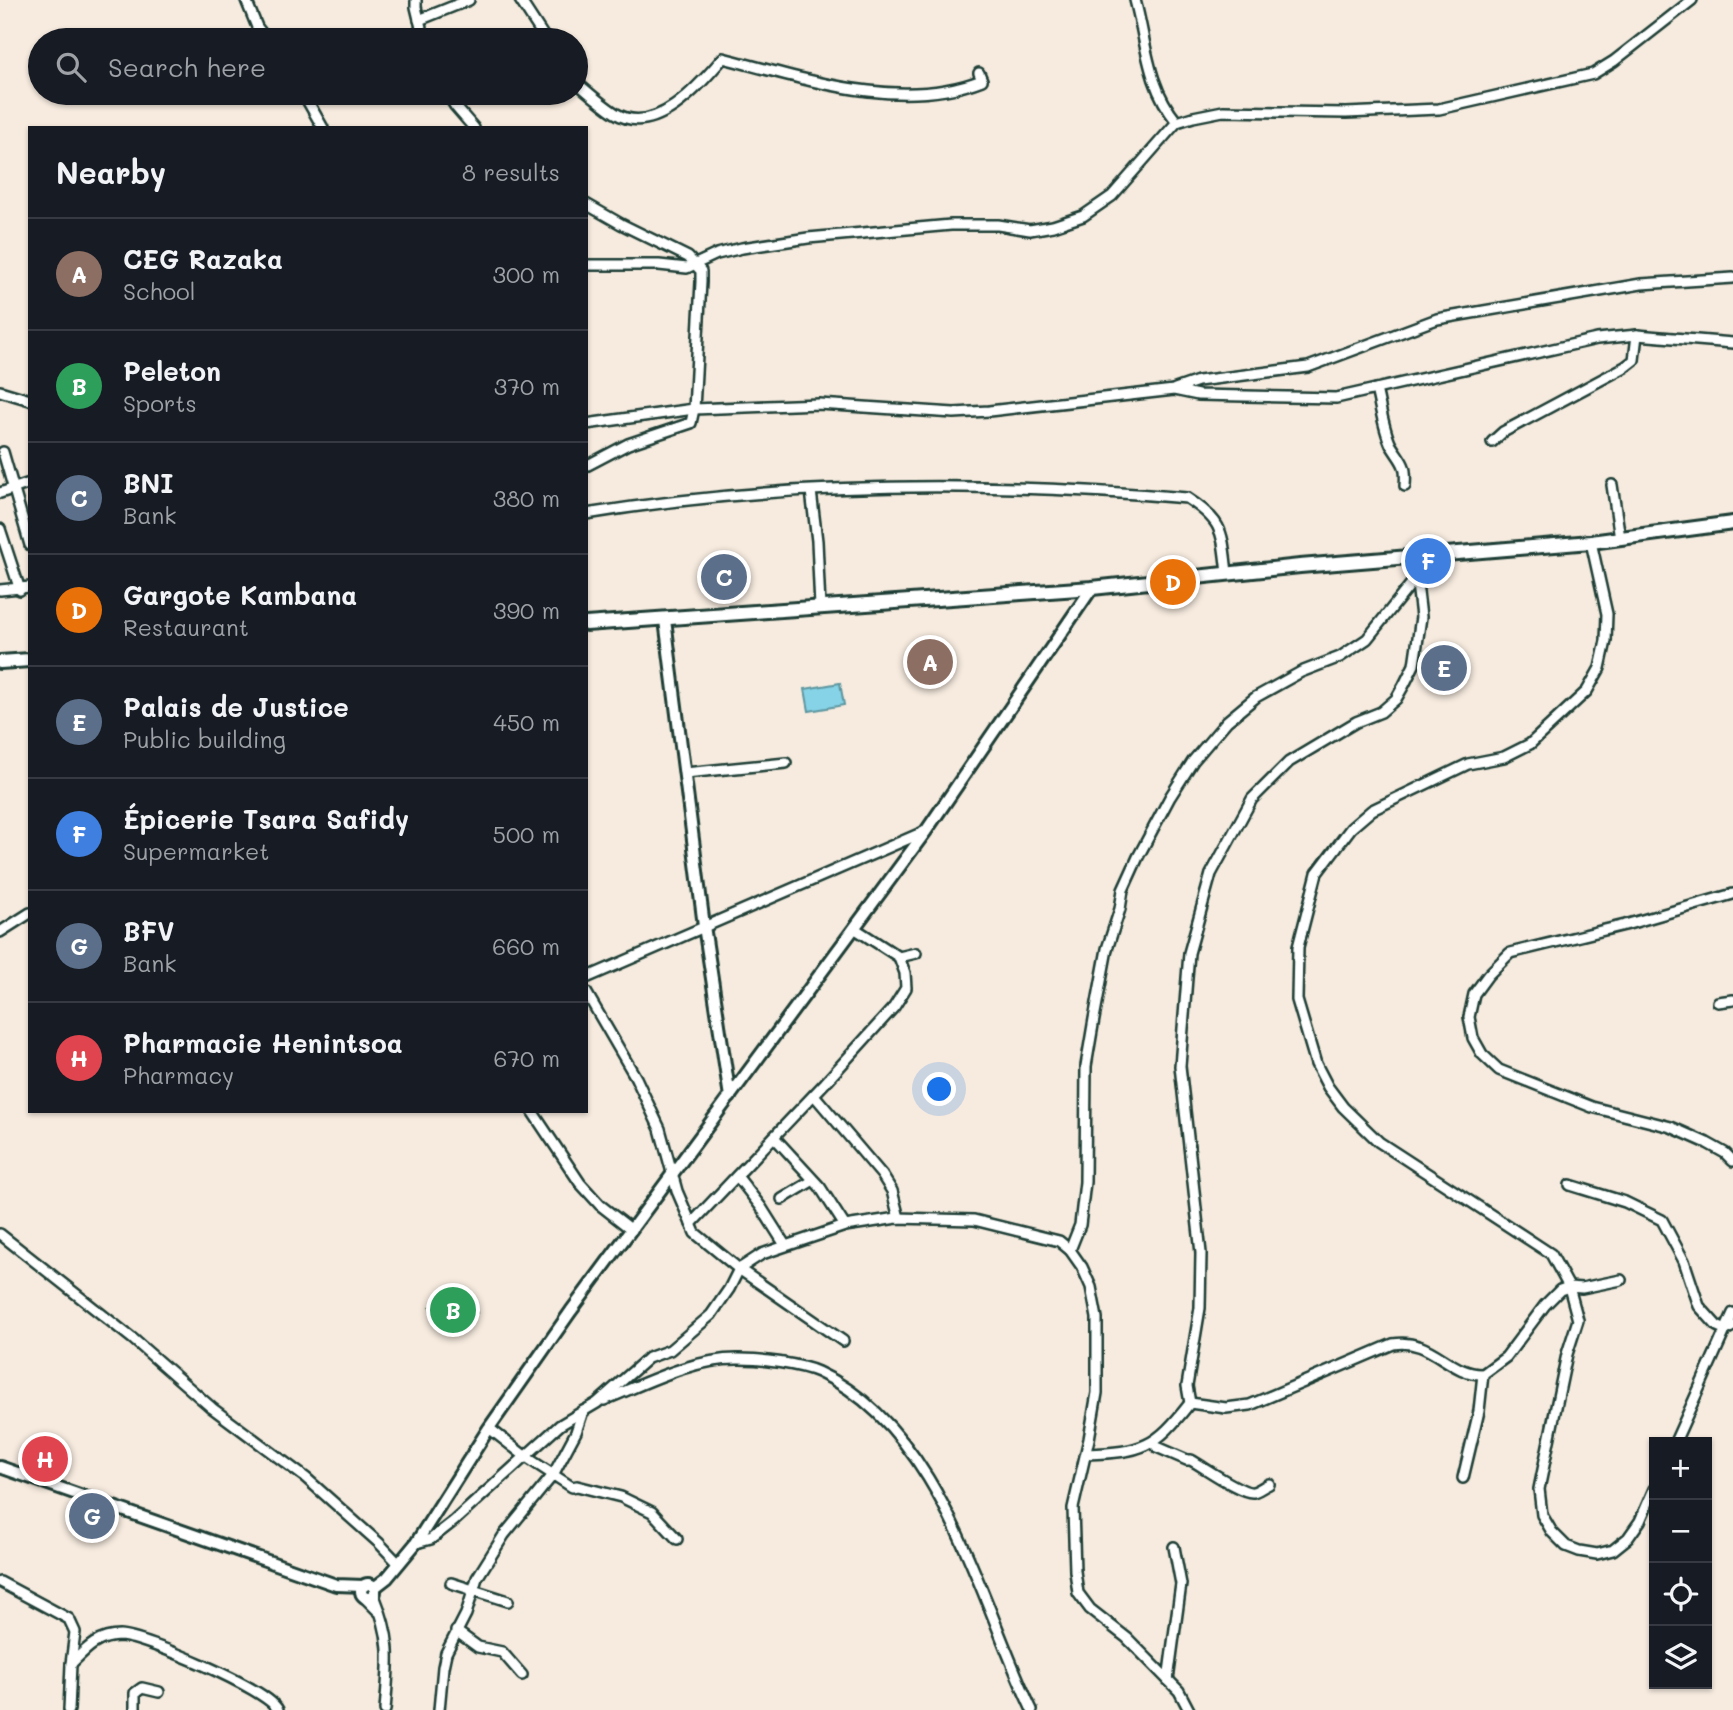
<!DOCTYPE html>
<html lang="en">
<head>
<meta charset="utf-8">
<style>
	:root { --surface:#171b24; --page:#20242c; --text:#f1f3f6; --muted:#9ea1a6; --line:#363941; --accent:#b45309 }
	body { margin:0; font-family:Mali,sans-serif; background:var(--page); color:var(--text) }
	.controls { position:absolute; right:21px; bottom:21px; display:grid; overflow:hidden; border-radius:0px; box-shadow:0 2px 5px #0004 }
	.controls button { width:63px; height:63px; display:grid; place-items:center; padding:0; border:0; border-bottom:2px solid var(--line); background:var(--surface); color:var(--text); font:35px sans-serif }
	.you { position:absolute; left:940px; top:1090px; width:24px; height:24px; margin:-18px; border:5px solid #fff; border-radius:50%; background:#1a73e8; box-shadow:0 0 0 10px #1a73e833 }
	.badge { display:grid; place-items:center; width:46px; height:46px; border-radius:50%; background:var(--accent); color:#fff; font-size:23px; font-weight:700 }
	.pin { position:absolute; translate:-50% -50%; border:4px solid #fff; box-shadow:0 2px 7px #0006 }
	.list { margin:0; padding:0; list-style:none }
	h2 { display:flex; justify-content:space-between; align-items:center; height:91px; margin:0; padding:0 28px; font-size:30px }
	h2 small { font-size:23px; font-weight:400; color:var(--muted) }
	.list li { display:grid; grid-template-columns:46px 1fr auto; gap:21px; align-items:center; box-sizing:border-box; height:112px; padding:0 28px; border-top:2px solid var(--line) }
	.list b { display:block; font-size:26px; white-space:nowrap }
	.list p { margin:0; font-size:23px; white-space:nowrap; color:var(--muted) }
	.list em { font-size:23px; font-style:normal; color:var(--muted) }
	.icon { flex:none; width:38px; height:38px; fill:none; stroke:currentColor; stroke-width:2; stroke-linecap:round; stroke-linejoin:round }
	.map { position:relative; flex:none; width:1733px; height:1710px; overflow:hidden }
	.search { position:absolute; background:var(--surface); box-shadow:0 2px 5px #0004; left:28px; top:28px; width:560px; height:77px; display:flex; align-items:center; gap:18px; box-sizing:border-box; padding:0 24px; border-radius:38px; color:var(--muted); font-size:26px }
	.panel { position:absolute; background:var(--surface); box-shadow:0 2px 5px #0004; left:28px; top:126px; width:560px; height:987px; border-radius:0px }
	.map>svg:first-child { display:block }
	.green { fill:#bad48c; stroke:#6c8860; stroke-width:2 }
	.water { fill:#86d2e6; stroke:#5d969f; stroke-width:2 }
	.lines { fill:none; stroke-linecap:round; stroke-linejoin:round }
	.minor-casing { stroke:#1f3d34; stroke-width:14 }
	.tertiary-casing { stroke:#1f3d34; stroke-width:16 }
	.secondary-casing { stroke:#1f3d34; stroke-width:18 }
	.minor { stroke:#fff; stroke-width:9 }
	.tertiary { stroke:#fff; stroke-width:10 }
	.secondary { stroke:#fff; stroke-width:12 }
</style>
</head>
<body>
<div class="map">
<svg width="1733" height="1710" viewBox="0 0 1733 1710">
	<rect width="100%" height="100%" fill="#f7ebdf"/>
	<filter id="ink" filterUnits="userSpaceOnUse"><feTurbulence type="fractalNoise" baseFrequency=".0143" numOctaves="2"/><feDisplacementMap in="SourceGraphic" scale="14" xChannelSelector="R" yChannelSelector="G"/><feConvolveMatrix kernelMatrix="1 2 1 2 8 2 1 2 1" color-interpolation-filters="sRGB"/></filter>
	<g filter="url(#ink)">
		<path class="green" d="M469,1291L477,1313L438,1329L430,1307Z"/>
		<path class="water" d="M840,683L844,705L809,711L805,689Z"/>
		<g class="lines">
			<g class="minor-casing">
				<g id="minor">
					<path d="M246,0L257,27L267,40"/>
					<path d="M416,0V7L424,40"/>
					<path d="M520,0L546,40"/>
					<path d="M1135,0C1147,45 1147,85 1177,122"/>
					<path d="M419,20L469,0"/>
					<path d="M576,82C588,92 601,104 615,113C655,138 699,86 723,58C805,79 900,112 982,80L979,73"/>
					<path d="M303,93L323,128"/>
					<path d="M447,93L455,106L474,128"/>
					<path d="M586,204L621,224L688,257L701,271V282L694,409L691,423L628,444L586,466"/>
					<path d="M586,265H659L687,268L717,254L742,248L808,238L951,225H998L1030,230L1053,226L1083,216L1112,196L1177,122L1193,117L1223,111L1346,113L1439,109L1593,74L1614,61L1692,0"/>
					<path d="M1175,389L1198,381L1308,367L1437,319L1641,284L1733,278"/>
					<path d="M1376,389C1380,405 1384,431 1391,445C1402,463 1407,463 1405,486"/>
					<path d="M0,391L30,400"/>
					<path d="M586,424L694,409L819,404L954,413L989,411L1174,390L1198,395L1336,398L1597,339L1637,335L1733,343"/>
					<path d="M1492,442L1503,432L1625,367L1634,360L1637,335"/>
					<path d="M3,452L30,545"/>
					<path d="M1612,485L1620,538"/>
					<path d="M811,491L817,541L820,607"/>
					<path d="M0,493L30,483"/>
					<path d="M586,514C784,481 988,481 1187,498C1224,522 1222,532 1227,573"/>
					<path d="M0,529L20,590"/>
					<path d="M1591,542L1607,614L1606,641L1600,668L1587,691L1530,744L1504,757L1468,764L1372,810L1351,828L1317,873L1298,947L1297,1000L1316,1064L1328,1087L1343,1107L1379,1142L1551,1254L1569,1287L1578,1320L1567,1354L1539,1489L1542,1515L1552,1532L1566,1546L1579,1551L1597,1554L1613,1550L1628,1538L1640,1521L1654,1489"/>
					<path d="M0,590L30,587"/>
					<path d="M685,773L786,763"/>
					<path d="M1733,894L1625,925L1510,953L1488,975L1474,994L1469,1017L1473,1038L1482,1054L1499,1070L1592,1107L1671,1127L1707,1143L1725,1153L1733,1161"/>
					<path d="M854,928L899,957L916,953"/>
					<path d="M0,932L30,913"/>
					<path d="M586,978L926,831"/>
					<path d="M586,992L636,1078L660,1129L677,1191L695,1233L739,1269L843,1341"/>
					<path d="M1718,1002L1733,1000"/>
					<path d="M814,1095L882,1175L892,1191L899,1218"/>
					<path d="M532,1111L580,1183L600,1205L632,1230"/>
					<path d="M774,1137L820,1187L845,1226"/>
					<path d="M737,1176L761,1207L785,1245"/>
					<path d="M1570,1185L1625,1202L1662,1220L1684,1261L1699,1306L1717,1326L1726,1330L1733,1326"/>
					<path d="M782,1199L812,1181"/>
					<path d="M691,1224L825,1083L894,1007L906,988L905,973L899,957"/>
					<path d="M0,1234L133,1339L212,1408L306,1478L379,1543L399,1564"/>
					<path d="M1070,1250L1080,1225L1085,1182L1086,1066L1094,1019L1107,949L1120,909L1123,890L1138,857L1170,797L1193,761L1227,721L1256,697L1301,672L1340,657L1367,639L1415,579"/>
					<path d="M604,1400C646,1383 693,1358 740,1359C761,1359 800,1364 818,1372C941,1428 979,1599 1032,1710"/>
					<path d="M1190,1403L1187,1386L1200,1308L1201,1253L1180,1066L1189,953L1211,874L1252,799L1289,762L1356,722L1381,712L1396,699L1404,685L1414,665L1421,617L1414,558"/>
					<path d="M1190,1403L1226,1408L1250,1405L1393,1344C1431,1337 1449,1375 1483,1374L1506,1357L1545,1305L1560,1290L1569,1287L1582,1288L1621,1280"/>
					<path d="M489,1428L526,1457L572,1487L577,1486L621,1497L652,1512L677,1539"/>
					<path d="M1153,1442L1157,1447L1187,1460H1191C1204,1467 1242,1494 1253,1492C1258,1491 1264,1486 1269,1484"/>
					<path d="M1675,1442L1733,1313"/>
					<path d="M1086,1454C1143,1452 1155,1448 1190,1403"/>
					<path d="M1463,1478L1479,1411L1483,1374"/>
					<path d="M416,1543L431,1539L454,1521L560,1425L597,1403L648,1358L670,1350L711,1315L729,1289L739,1269L762,1254L845,1226L897,1218L974,1220L1059,1241L1070,1250L1082,1267L1091,1287L1097,1318V1393L1089,1439L1073,1508L1075,1571L1078,1593L1090,1609L1127,1638L1179,1691L1189,1710"/>
					<path d="M0,1582L69,1619L75,1632L71,1664L69,1710"/>
					<path d="M451,1583L508,1601"/>
					<path d="M374,1595C393,1642 389,1661 385,1710"/>
					<path d="M365,1598L378,1611"/>
					<path d="M456,1631L478,1647L502,1652L522,1675"/>
					<path d="M71,1664C86,1649 97,1636 120,1636C145,1637 268,1689 278,1710"/>
					<path d="M1168,1680L1181,1584L1174,1547"/>
					<path d="M135,1710V1693L142,1688L159,1692"/>
					<path d="M439,1710L443,1667L446,1653L466,1614L477,1578L504,1535L553,1475L576,1432L583,1411"/>
				</g>
			</g>
			<g class="tertiary-casing">
				<g id="tertiary">
					<path d="M665,620L704,926L730,1097"/>
					<path d="M0,1467L336,1585L364,1586"/>
					<circle cx="368" cy="1591" r="7"/>
					<path d="M374,1588L387,1578L416,1543L489,1428L571,1311L926,831L1092,588"/>
				</g>
			</g>
			<g class="secondary-casing">
				<g id="secondary">
					<path d="M586,624L1092,588L1300,566L1591,542L1733,523"/>
					<path d="M0,662L30,660"/>
				</g>
			</g>
			<use href="#minor" class="minor"/>
			<use href="#tertiary" class="tertiary"/>
			<use href="#secondary" class="secondary"/>
		</g>
	</g>
</svg>
<div class="controls">
<button>+</button>
<button>−</button>
<button><svg class="icon" aria-label="locate" viewBox="0 0 24 24"><circle cx="12" cy="12" r="6"/><path d="M12 2v4M12 18v4M2 12h4M18 12h4"/></svg></button>
<button><svg class="icon" aria-label="layers" viewBox="0 0 24 24"><path d="M12 4l9 5-9 5-9-5zM3 14l9 5 9-5"/></svg></button>
</div>
<div class="you"></div>
<div class="pin badge" style="left:930px;top:662px;background:#8d6e63">A</div>
<div class="pin badge" style="left:453px;top:1310px;background:#2e9e5b">B</div>
<div class="pin badge" style="left:724px;top:577px;background:#5c6f8a">C</div>
<div class="pin badge" style="left:1173px;top:582px;background:#e8710a">D</div>
<div class="pin badge" style="left:1444px;top:668px;background:#5c6f8a">E</div>
<div class="pin badge" style="left:1428px;top:561px;background:#3f7fe0">F</div>
<div class="pin badge" style="left:92px;top:1516px;background:#5c6f8a">G</div>
<div class="pin badge" style="left:45px;top:1459px;background:#e0444e">H</div>
<div class="search"><svg class="icon" aria-label="search" viewBox="0 0 24 24"><circle cx="10" cy="10" r="6"/><path d="M15 15l6 6"/></svg>Search here</div>
<section class="panel">
<h2>Nearby<small>8 results</small></h2>
<ul class="list">
<li><span class="badge" style="background:#8d6e63">A</span><div><b>CEG Razaka</b><p>School</p></div><em>300 m</em></li>
<li><span class="badge" style="background:#2e9e5b">B</span><div><b>Peleton</b><p>Sports</p></div><em>370 m</em></li>
<li><span class="badge" style="background:#5c6f8a">C</span><div><b>BNI</b><p>Bank</p></div><em>380 m</em></li>
<li><span class="badge" style="background:#e8710a">D</span><div><b>Gargote Kambana</b><p>Restaurant</p></div><em>390 m</em></li>
<li><span class="badge" style="background:#5c6f8a">E</span><div><b>Palais de Justice</b><p>Public building</p></div><em>450 m</em></li>
<li><span class="badge" style="background:#3f7fe0">F</span><div><b>Épicerie Tsara Safidy</b><p>Supermarket</p></div><em>500 m</em></li>
<li><span class="badge" style="background:#5c6f8a">G</span><div><b>BFV</b><p>Bank</p></div><em>660 m</em></li>
<li><span class="badge" style="background:#e0444e">H</span><div><b>Pharmacie Henintsoa</b><p>Pharmacy</p></div><em>670 m</em></li>
</ul>
</section>
</div>
</body>
</html>
